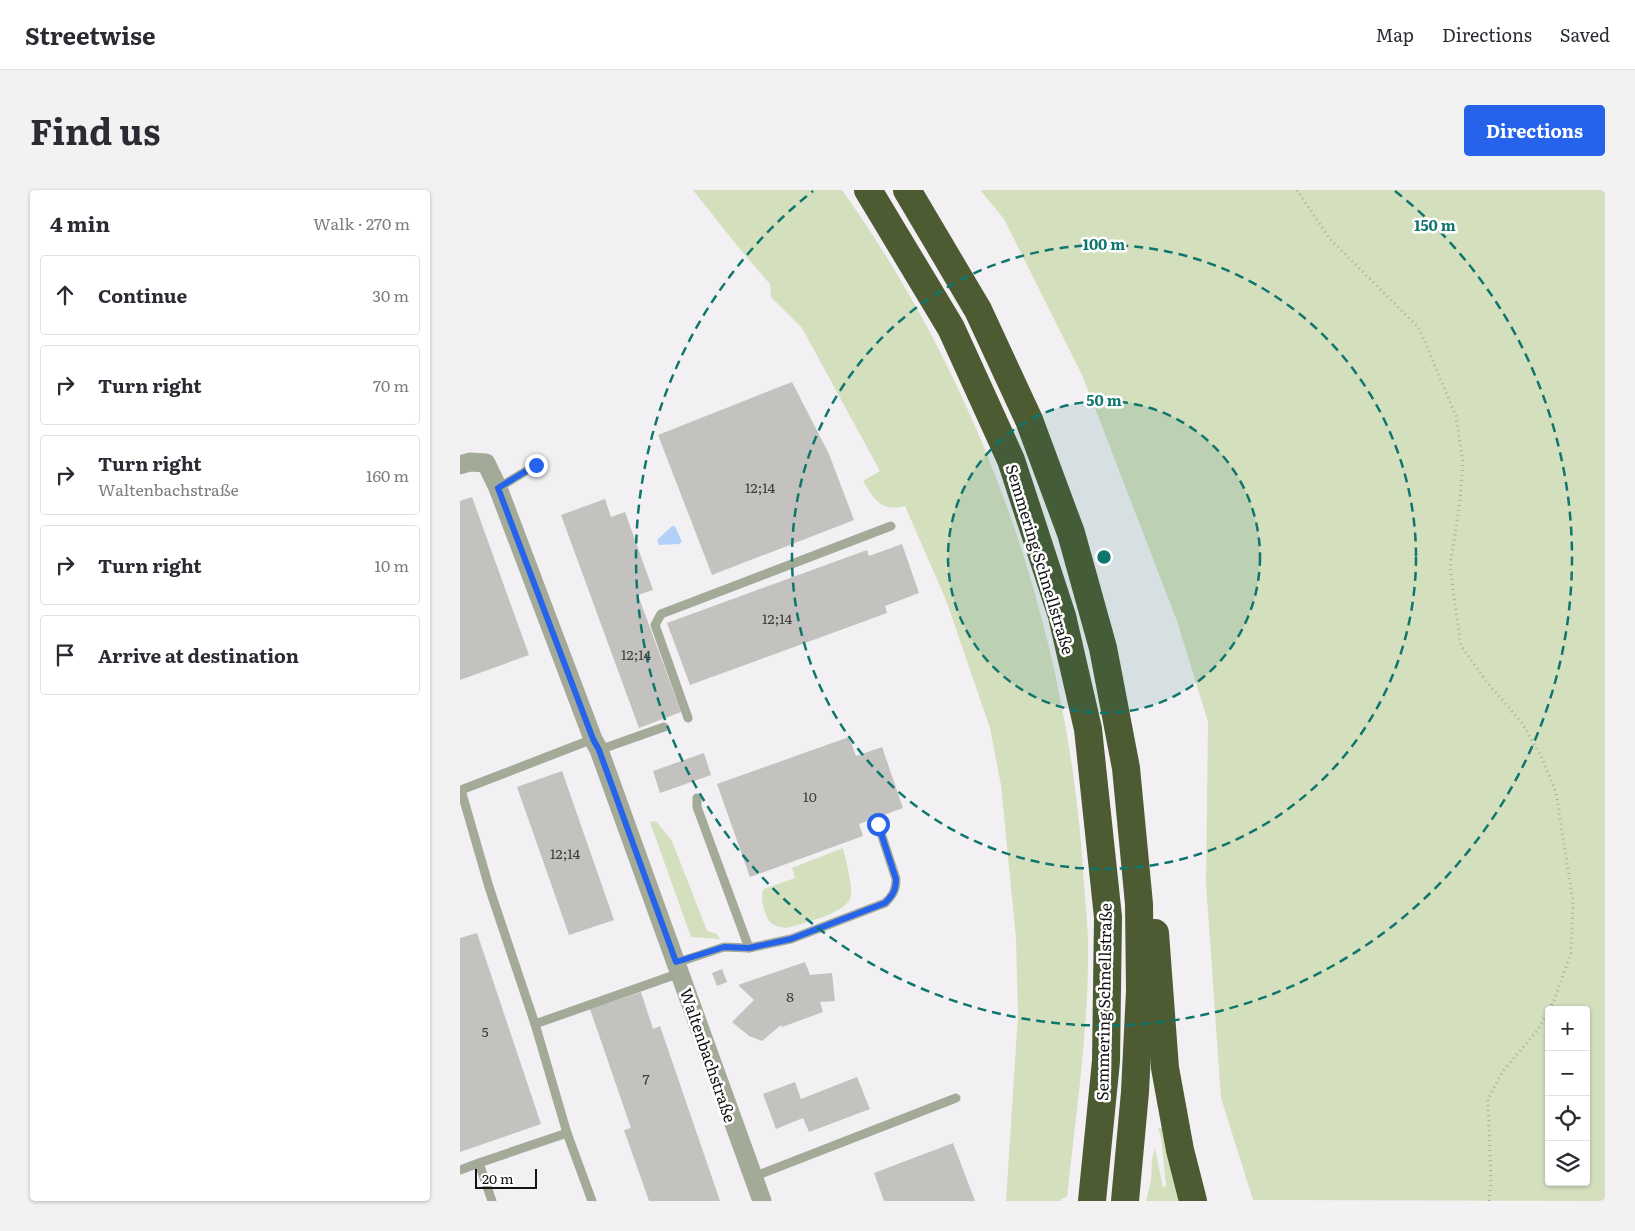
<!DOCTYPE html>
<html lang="en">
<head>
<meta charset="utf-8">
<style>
	:root { --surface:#fff; --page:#f2f2f3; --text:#2b2b33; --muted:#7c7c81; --line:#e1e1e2; --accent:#2563eb }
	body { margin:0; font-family:Literata,serif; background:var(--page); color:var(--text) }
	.controls { position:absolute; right:15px; bottom:15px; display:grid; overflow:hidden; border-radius:5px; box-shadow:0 1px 4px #0004 }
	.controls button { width:45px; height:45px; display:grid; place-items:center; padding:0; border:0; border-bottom:1px solid var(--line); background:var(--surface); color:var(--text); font:25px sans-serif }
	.scale { position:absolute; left:15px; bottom:12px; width:62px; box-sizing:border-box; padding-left:5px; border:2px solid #141314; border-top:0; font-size:14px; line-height:18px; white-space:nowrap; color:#141314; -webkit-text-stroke:4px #fff; paint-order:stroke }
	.stop { position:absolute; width:15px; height:15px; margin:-11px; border:4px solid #2563eb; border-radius:50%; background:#fff }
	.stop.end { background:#2563eb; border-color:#fff; box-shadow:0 1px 5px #0008 }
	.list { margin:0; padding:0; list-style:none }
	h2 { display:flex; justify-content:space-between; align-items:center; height:65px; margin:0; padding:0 20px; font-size:21px }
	h2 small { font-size:16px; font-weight:400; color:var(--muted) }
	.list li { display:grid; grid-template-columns:32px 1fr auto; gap:15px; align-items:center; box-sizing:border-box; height:80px; margin:0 10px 10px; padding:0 10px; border:1px solid var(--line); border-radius:5px }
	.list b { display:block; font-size:19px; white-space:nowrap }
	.list p { margin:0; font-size:16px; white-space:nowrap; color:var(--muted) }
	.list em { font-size:16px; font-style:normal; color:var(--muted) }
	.icon { flex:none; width:28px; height:28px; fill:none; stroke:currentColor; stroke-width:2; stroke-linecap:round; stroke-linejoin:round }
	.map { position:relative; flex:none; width:1145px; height:1011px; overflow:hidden; border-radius:5px }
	header { display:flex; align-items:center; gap:30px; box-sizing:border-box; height:70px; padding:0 25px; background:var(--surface); border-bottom:1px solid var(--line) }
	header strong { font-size:24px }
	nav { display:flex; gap:28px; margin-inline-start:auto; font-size:18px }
	.intro { display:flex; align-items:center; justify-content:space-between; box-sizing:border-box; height:120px; padding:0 30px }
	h1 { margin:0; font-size:35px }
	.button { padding:12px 22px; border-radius:5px; background:var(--accent); color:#fff; font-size:18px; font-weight:700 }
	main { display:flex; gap:30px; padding:0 30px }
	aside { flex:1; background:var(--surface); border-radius:5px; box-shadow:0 1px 4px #0004 }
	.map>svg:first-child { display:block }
	.green { fill:#d4dfbd; fill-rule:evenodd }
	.water { fill:#b2d1f8 }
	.building { fill:#c4c2bf }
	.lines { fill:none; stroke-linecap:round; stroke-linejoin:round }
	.path { stroke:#adabae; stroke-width:3; stroke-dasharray:1 4; stroke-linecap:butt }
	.service { stroke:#a3aa97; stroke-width:9 }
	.minor { stroke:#a3aa97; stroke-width:19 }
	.motorway { stroke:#4c5b32; stroke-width:28 }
	.route { stroke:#2563eb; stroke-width:6 }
	.ring { fill:none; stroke:#0f766e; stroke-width:2.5; stroke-dasharray:9 6 }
	.labels { text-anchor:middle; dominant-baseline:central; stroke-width:5; stroke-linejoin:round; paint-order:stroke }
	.number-label { font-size:14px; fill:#403f3f }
	.street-label { font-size:16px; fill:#141314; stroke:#fff }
	.centre { fill:#0f766e; stroke:#fff; stroke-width:2.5 }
	.ring-label { font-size:15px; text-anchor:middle; font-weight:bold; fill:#0f766e; stroke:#fff; stroke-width:5; stroke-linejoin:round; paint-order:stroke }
</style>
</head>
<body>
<header>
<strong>Streetwise</strong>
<nav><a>Map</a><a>Directions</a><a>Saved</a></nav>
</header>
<div class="intro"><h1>Find us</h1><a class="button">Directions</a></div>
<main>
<aside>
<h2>4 min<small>Walk · 270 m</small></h2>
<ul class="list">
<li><svg class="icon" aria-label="ahead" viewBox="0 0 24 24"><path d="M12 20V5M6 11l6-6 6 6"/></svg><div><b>Continue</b></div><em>30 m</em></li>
<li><svg class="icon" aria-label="right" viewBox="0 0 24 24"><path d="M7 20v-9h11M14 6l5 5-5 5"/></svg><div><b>Turn right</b></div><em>70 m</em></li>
<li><svg class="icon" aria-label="right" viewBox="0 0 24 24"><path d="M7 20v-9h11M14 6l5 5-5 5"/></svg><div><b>Turn right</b><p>Waltenbachstraße</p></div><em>160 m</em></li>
<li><svg class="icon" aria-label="right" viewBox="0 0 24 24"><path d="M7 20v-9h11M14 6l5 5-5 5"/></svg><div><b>Turn right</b></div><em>10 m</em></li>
<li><svg class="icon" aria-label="arrive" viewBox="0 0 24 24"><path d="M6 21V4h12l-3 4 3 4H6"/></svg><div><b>Arrive at destination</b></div></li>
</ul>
</aside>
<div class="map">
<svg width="1145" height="1011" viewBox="0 0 1145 1011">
	<rect width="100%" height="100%" fill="#f2f0f3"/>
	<g class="green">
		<path d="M233,0H382C526,202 610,447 624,694C625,714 628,734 628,753C629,838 616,923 607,1007L601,1009V1011H546L558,825L556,748L541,595L530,538L486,410L445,316C420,322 415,310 403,291L420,281L342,138L311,107L310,94L279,58Z"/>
		<path d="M520,0H1145V1011L793,1010L761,908L746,693L748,532L717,431L623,187L544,29ZM1089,820H1126V992H1089Z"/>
		<path d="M196,631L212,651L247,741L257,744L260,749L231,747L190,632Z"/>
		<path d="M383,658C386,672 392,692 391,705C390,723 342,733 327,738C321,737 317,737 311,733C305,728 299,706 304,699L335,688L332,678Z"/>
		<path d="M698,938L704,939L721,1011H686L691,990L692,969L695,958L703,998L706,995L701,947Z"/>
	</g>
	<path class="water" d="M212,336H215L222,352L219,354L199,355L197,350Z"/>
	<g class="building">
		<path d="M332,192L369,264L394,330L252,385L198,245Z"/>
		<path d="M12,307L69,465L0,490V311Z"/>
		<path d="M145,309L151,327L165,322L193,400L178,405L221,522L179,538L101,325Z"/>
		<path d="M442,354L459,403L425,416L427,423L230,495L207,433L407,360L409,366Z"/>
		<path d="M389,547L396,566L422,557L443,618L399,634L403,646L290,687L257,594Z"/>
		<path d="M244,563L251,585L200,603L193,581Z"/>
		<path d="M102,581L154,730L109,745L57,597Z"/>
		<path d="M17,743L81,934L0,962V748Z"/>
		<path d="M345,772L350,785L372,783L375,811L360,812L363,822L322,837L321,835L302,851L289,846L272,832L294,810L278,795Z"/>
		<path d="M262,779L267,792L257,796L252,783Z"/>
		<path d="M181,802L193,839L200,836L260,1011H189L164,940L171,938L130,819Z"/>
		<path d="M397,887L410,919L349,942L343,928L316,939L303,904L335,892L341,909Z"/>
		<path d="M493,953L515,1011H424L414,983Z"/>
	</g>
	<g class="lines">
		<g class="path">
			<path d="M837,0L869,48L959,138L996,226L1003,273L999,318L990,377L1001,456L1026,491L1062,533L1081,566L1096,602L1113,711L1111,763L1094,810L1089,820"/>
			<path d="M1029,1011L1031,993L1028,909L1043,881L1077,841L1089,820"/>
		</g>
		<g class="service">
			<path d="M38,298L76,275"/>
			<path d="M228,528L195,435L201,424L431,336"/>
			<path d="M139,560L204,537"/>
			<path d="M237,608V617L289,758"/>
			<path d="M216,773L264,757L289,758L331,749L425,713C433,705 436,700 436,689L418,634"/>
			<path d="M75,834L220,783"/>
			<path d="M0,980L19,973"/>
			<path d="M293,987L496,908"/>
			<path d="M32,1011L19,973L107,943"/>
			<path d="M132,1011L107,943L75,834L29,697L1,600L133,549"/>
		</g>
		<path class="minor" d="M0,275L10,272L26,273L38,298L133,549L139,560L302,1011"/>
		<g class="motorway">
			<path d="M408,0L491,138L551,270L602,426L628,539L648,727L646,871L632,1011"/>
			<path d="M447,0L518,120L569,230L611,343L643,458L666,578L679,714L680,801L675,902L665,1011"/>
			<path d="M695,743L705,878L720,960L733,1011"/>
		</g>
	</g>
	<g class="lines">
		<path class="route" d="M76,275L38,298L133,549L139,560L216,772L264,757L289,758L331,749L425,713C433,705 436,700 436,689L418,634"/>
	</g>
	<circle cx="644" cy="367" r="156" fill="#0f766e" fill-opacity=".12"/>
	<g class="ring">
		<circle cx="644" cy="367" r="156"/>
		<circle cx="644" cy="367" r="312"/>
		<path d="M935 1A468 468 0 1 1 353 1"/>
	</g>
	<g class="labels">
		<g class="number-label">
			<text x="300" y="297">12;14</text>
			<text x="317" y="428">12;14</text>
			<text x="176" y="464">12;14</text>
			<text x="350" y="606">10</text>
			<text x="105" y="663">12;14</text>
			<text x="330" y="806">8</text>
			<text x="25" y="841">5</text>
			<text x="186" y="888">7</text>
		</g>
		<g class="street-label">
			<text transform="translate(581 369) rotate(73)">Semmering Schnellstraße</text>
			<text transform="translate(643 812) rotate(-89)">Semmering Schnellstraße</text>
			<text transform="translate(249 865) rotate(71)">Waltenbachstraße</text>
		</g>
	</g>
	<circle cx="644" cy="367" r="8" class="centre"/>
	<g class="ring-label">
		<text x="975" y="41">150 m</text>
		<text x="644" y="60">100 m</text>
		<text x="644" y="216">50 m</text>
	</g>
</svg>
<div class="controls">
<button>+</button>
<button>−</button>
<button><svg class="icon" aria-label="locate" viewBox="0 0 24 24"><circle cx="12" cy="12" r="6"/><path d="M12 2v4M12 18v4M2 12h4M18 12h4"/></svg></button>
<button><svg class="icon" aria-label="layers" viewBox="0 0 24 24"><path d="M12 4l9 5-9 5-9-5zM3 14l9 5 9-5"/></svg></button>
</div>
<div class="scale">20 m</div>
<div class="stop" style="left:418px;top:634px"></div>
<div class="stop end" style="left:76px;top:275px"></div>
</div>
</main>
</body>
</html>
